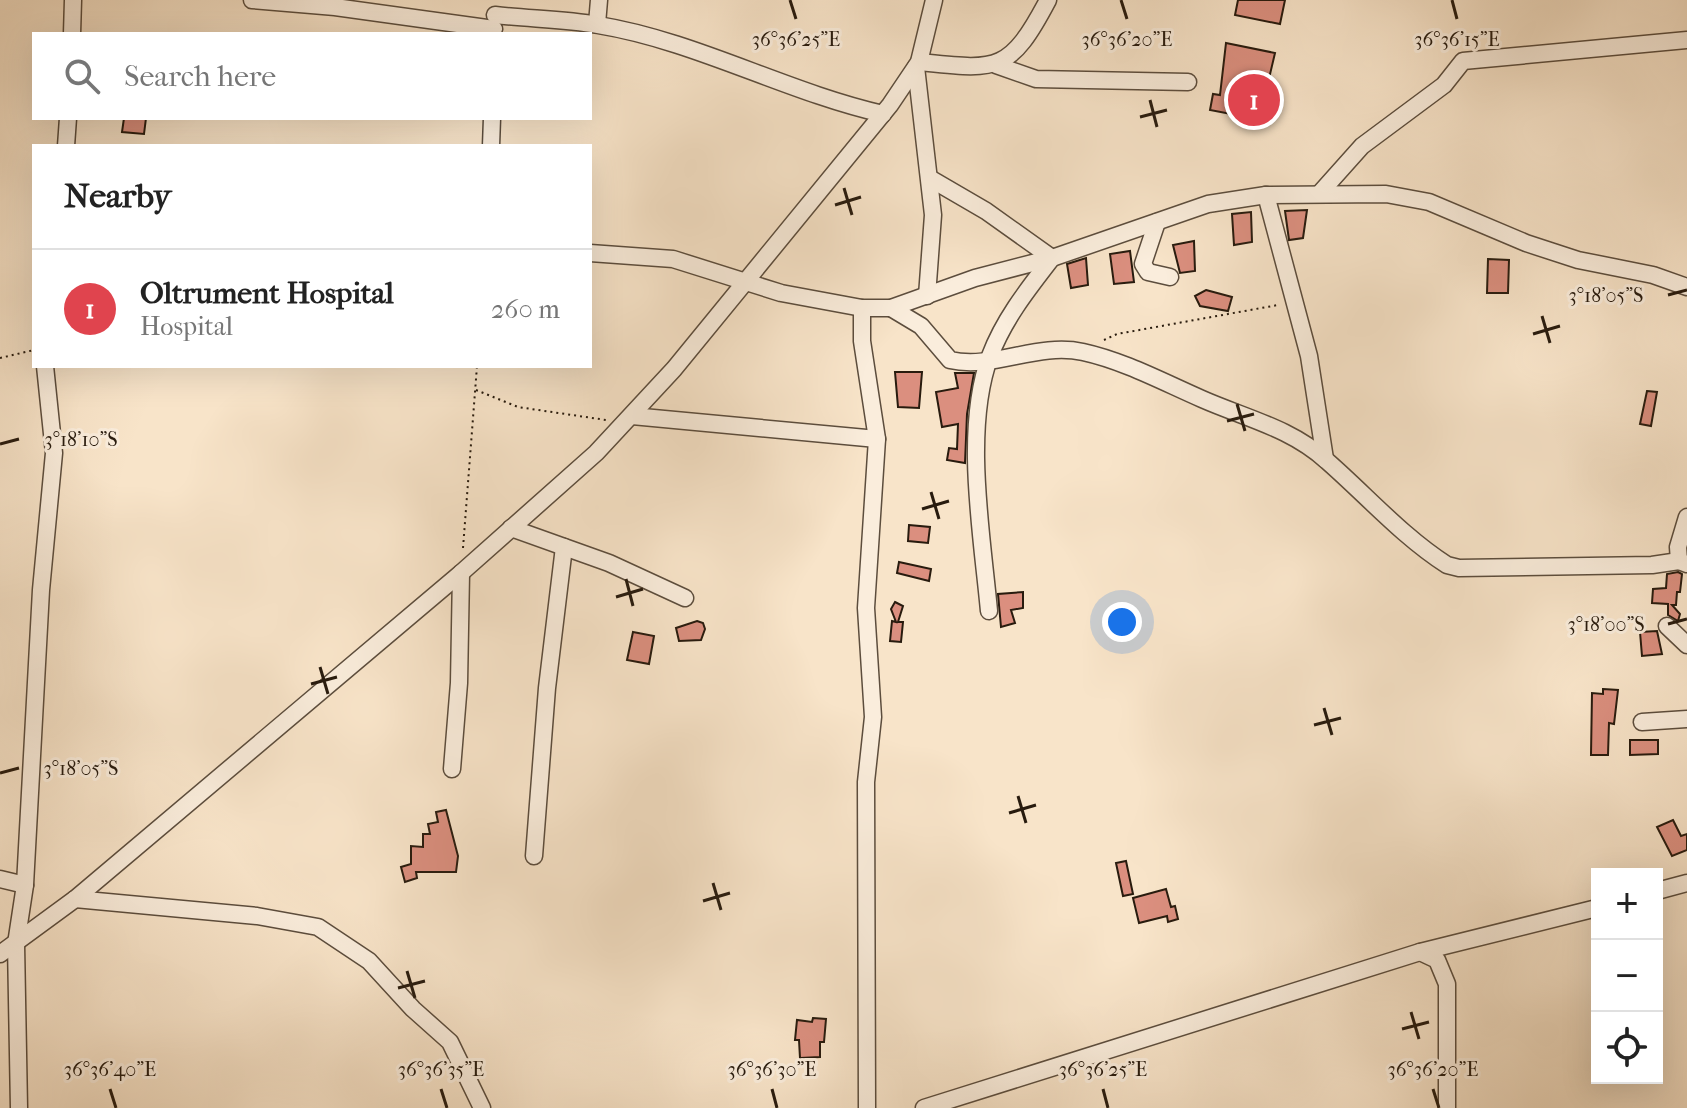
<!DOCTYPE html>
<html lang="en">
<head>
<meta charset="utf-8">
<style>
	:root { --surface:#fff; --page:#f2f2f2; --text:#222; --muted:#767676; --line:#e0e0e0; --accent:#2563eb }
	body { margin:0; font-family:"IM FELL French Canon",serif; background:var(--page); color:var(--text) }
	.controls { position:absolute; right:24px; bottom:24px; display:grid; overflow:hidden; border-radius:0px; box-shadow:0 8px 32px #0002 }
	.controls button { width:72px; height:72px; display:grid; place-items:center; padding:0; border:0; border-bottom:2px solid var(--line); background:var(--surface); color:var(--text); font:40px sans-serif }
	.you { position:absolute; left:1122px; top:622px; width:28px; height:28px; margin:-20px; border:6px solid #fff; border-radius:50%; background:#1a73e8; box-shadow:0 0 0 12px #1a73e833 }
	.badge { display:grid; place-items:center; width:52px; height:52px; border-radius:50%; background:var(--accent); color:#fff; font-size:26px; font-weight:700 }
	.pin { position:absolute; translate:-50% -50%; border:4px solid #fff; box-shadow:0 2px 8px #0006 }
	.list { margin:0; padding:0; list-style:none }
	h2 { display:flex; justify-content:space-between; align-items:center; height:104px; margin:0; padding:0 32px; font-size:34px }
	h2 small { font-size:26px; font-weight:400; color:var(--muted) }
	.list li { display:grid; grid-template-columns:52px 1fr auto; gap:24px; align-items:center; box-sizing:border-box; height:120px; padding:0 32px; border-top:2px solid var(--line) }
	.list b { display:block; font-size:30px; white-space:nowrap }
	.list p { margin:0; font-size:26px; white-space:nowrap; color:var(--muted) }
	.list em { font-size:26px; font-style:normal; color:var(--muted) }
	.icon { flex:none; width:44px; height:44px; fill:none; stroke:currentColor; stroke-width:2; stroke-linecap:round; stroke-linejoin:round }
	.map { position:relative; flex:none; width:1687px; height:1108px; overflow:hidden }
	.search { position:absolute; background:var(--surface); box-shadow:0 8px 32px #0002; left:32px; top:32px; width:560px; height:88px; display:flex; align-items:center; gap:20px; box-sizing:border-box; padding:0 28px; border-radius:0px; color:var(--muted); font-size:30px }
	.panel { position:absolute; background:var(--surface); box-shadow:0 8px 32px #0002; left:32px; top:144px; width:560px; height:224px; border-radius:0px }
	.map>svg:first-child { display:block }
	.building { fill:#db8f7f; stroke:#281b0e; stroke-width:2 }
	.lines { fill:none; stroke-linecap:round; stroke-linejoin:round }
	.minor-casing { stroke:#5c4d3d; stroke-width:19 }
	.path { stroke:#281b0e; stroke-width:2; stroke-dasharray:2 4; stroke-linecap:butt }
	.minor { stroke:#faeddc; stroke-width:16 }
	.ticks { fill:none; stroke:#281b0e; stroke-width:3 }
	.ticks-label { font-size:20px; text-anchor:middle; fill:#281b0e; stroke:#faeddc; stroke-width:6; stroke-linejoin:round; paint-order:stroke }
</style>
</head>
<body>
<div class="map">
<svg width="1687" height="1108" viewBox="0 0 1687 1108">
	<rect width="100%" height="100%" fill="#f8e4c9"/>
	<filter id="stains"><feTurbulence type="fractalNoise" baseFrequency=".0025" numOctaves="4"/><feColorMatrix values="0 0 0 0 .2 0 0 0 0 .09 0 0 0 0 .02 0 0 0 .5 -.17"/></filter>
	<radialGradient id="worn" r=".72"><stop offset=".6" stop-color="#630" stop-opacity="0"/><stop offset="1" stop-color="#630" stop-opacity=".3"/></radialGradient>
	<g class="building">
		<path d="M1238,0H1285L1280,24L1235,15Z"/>
		<path d="M1226,43L1275,53L1263,104L1271,105L1268,121L1210,110L1213,94L1220,95Z"/>
		<path d="M124,118H146L144,134L122,132Z"/>
		<path d="M1307,210L1303,238L1289,240L1285,211Z"/>
		<path d="M1251,212L1252,242L1234,245L1232,214Z"/>
		<path d="M1194,241L1195,271L1180,273L1173,245Z"/>
		<path d="M1130,251L1134,282L1114,284L1110,254Z"/>
		<path d="M1086,258L1088,285L1071,288L1067,264Z"/>
		<path d="M1488,259L1509,260L1508,293H1487Z"/>
		<path d="M1206,290L1232,297L1228,311L1200,306L1195,296Z"/>
		<path d="M895,372H922L919,408L898,407Z"/>
		<path d="M955,373H974L967,414L965,463L947,460L949,448L957,449L958,424L942,427L936,392L958,388Z"/>
		<path d="M1647,391L1657,392L1651,426L1640,424Z"/>
		<path d="M909,525L930,527L928,543L908,541Z"/>
		<path d="M899,562L931,569L929,581L897,573Z"/>
		<path d="M1678,572L1682,574L1680,592H1677L1676,605H1672L1680,614L1678,621L1668,615V604L1652,603L1653,589L1666,588L1667,574Z"/>
		<path d="M1023,592V608L1011,610L1015,623L1001,627L998,594Z"/>
		<path d="M895,602L903,606L898,622H903L901,642L890,641L892,621L896,622L891,609Z"/>
		<path d="M697,621L703,623L705,629L701,640L679,641L676,628Z"/>
		<path d="M1657,631L1662,654L1642,656L1640,632Z"/>
		<path d="M633,632L654,636L649,664L627,660Z"/>
		<path d="M1603,689L1618,690L1614,724L1609,723L1608,755H1591L1592,693L1603,694Z"/>
		<path d="M1630,740H1658V754L1630,755Z"/>
		<path d="M446,810L458,856L456,872H416L417,878L405,882L401,867L411,864V846L423,847V834H430L428,824L438,822L436,812Z"/>
		<path d="M1673,820L1681,836L1687,834V850L1672,856L1657,827Z"/>
		<path d="M1126,861L1133,894L1123,896L1116,863Z"/>
		<path d="M1166,889L1171,907L1175,906L1178,919L1168,922L1167,916L1139,923L1133,898Z"/>
		<path d="M813,1018L826,1019L824,1042H820V1057L800,1058L799,1040H795L797,1020L812,1022Z"/>
	</g>
	<g class="lines">
		<g class="minor-casing">
			<g id="minor">
				<path d="M252,0L335,7L494,29"/>
				<path d="M495,15C529,19 564,19 598,25C696,41 786,92 883,114"/>
				<path d="M597,24L599,0"/>
				<path d="M72,34L73,0"/>
				<path d="M919,62C997,70 1009,74 1048,0"/>
				<path d="M996,65L1036,79L1188,82"/>
				<path d="M916,67L933,215L927,296"/>
				<path d="M66,146L68,118"/>
				<path d="M491,146L492,118"/>
				<path d="M931,179L986,211L1052,258C1028,289 1004,319 990,356C963,429 982,534 989,611"/>
				<path d="M1320,193L1362,146L1444,85L1463,61L1687,40"/>
				<path d="M1266,195L1309,356L1325,459"/>
				<path d="M1157,222L1143,264L1148,272L1170,277"/>
				<path d="M590,253L673,259L781,293L862,308H891L975,278L1052,258L1208,204L1266,195L1386,194L1429,202L1526,243L1578,260L1653,275L1687,287"/>
				<path d="M862,308V341L877,439L866,608L873,717L866,782L867,1108"/>
				<path d="M891,308L921,326L950,360C993,370 1037,342 1083,352C1124,361 1163,382 1202,399C1245,418 1291,428 1327,461C1366,495 1403,537 1447,565L1459,568L1652,565L1679,561"/>
				<path d="M632,416L877,439"/>
				<path d="M1687,517L1678,547L1679,561L1687,564"/>
				<path d="M511,528L609,563L685,598"/>
				<path d="M1667,626L1687,645"/>
				<path d="M1642,722L1687,719"/>
				<path d="M452,769L459,683L461,573"/>
				<path d="M534,856L547,688L564,547"/>
				<path d="M0,879L25,885"/>
				<path d="M1657,891L1687,883"/>
				<path d="M75,899L257,916L318,927L369,961L413,1009L450,1042L482,1108"/>
				<path d="M1420,952L1437,960L1447,984V1108"/>
				<path d="M0,954L75,899L461,573L596,453L674,369L890,105L919,62L934,0"/>
				<path d="M19,1108L16,944L25,885L41,590L54,453L45,366"/>
				<path d="M924,1108L1420,952L1597,908"/>
			</g>
		</g>
		<g class="path">
			<path d="M1104,340L1117,334L1278,305"/>
			<path d="M0,358L34,350"/>
			<path d="M476,390L518,407L606,420"/>
			<path d="M463,548L477,366"/>
		</g>
		<use href="#minor" class="minor"/>
	</g>
	<path class="ticks" d="M790,0L796,19M1121,0L1127,19M1452,0L1457,19M1150,100L1157,127M1140,117L1167,110M844,188L852,215M835,205L861,197M1668,295L1687,290M1542,316L1550,343M1533,334L1560,326M1237,404L1245,431M1227,421L1254,414M0,444L19,439M931,492L939,519M922,509L949,501M626,579L633,606M616,597L643,589M1668,624L1687,619M320,667L328,694M311,684L337,677M1324,708L1332,735M1314,725L1341,718M0,773L19,768M1018,796L1026,823M1009,813L1036,805M713,883L721,910M703,901L730,893M407,971L415,998M398,988L425,981M1411,1012L1419,1039M1402,1029L1429,1022M110,1089L116,1108M441,1089L447,1108M772,1089L777,1108M1103,1089L1108,1108M1433,1089L1439,1108"/>
	<g class="ticks-label">
		<text x="796" y="46">36°36'25"E</text>
		<text x="1127" y="46">36°36'20"E</text>
		<text x="1457" y="46">36°36'15"E</text>
		<text x="1606" y="302">3°18'05"S</text>
		<text x="81" y="446">3°18'10"S</text>
		<text x="1606" y="631">3°18'00"S</text>
		<text x="81" y="775">3°18'05"S</text>
		<text x="110" y="1076">36°36'40"E</text>
		<text x="441" y="1076">36°36'35"E</text>
		<text x="772" y="1076">36°36'30"E</text>
		<text x="1103" y="1076">36°36'25"E</text>
		<text x="1433" y="1076">36°36'20"E</text>
	</g>
	<rect width="100%" height="100%" filter="url(#stains)"/>
	<rect width="100%" height="100%" fill="url(#worn)"/>
</svg>
<div class="controls">
<button>+</button>
<button>−</button>
<button><svg class="icon" aria-label="locate" viewBox="0 0 24 24"><circle cx="12" cy="12" r="6"/><path d="M12 2v4M12 18v4M2 12h4M18 12h4"/></svg></button>
</div>
<div class="you"></div>
<div class="pin badge" style="left:1254px;top:100px;background:#e0444e">1</div>
<div class="search"><svg class="icon" aria-label="search" viewBox="0 0 24 24"><circle cx="10" cy="10" r="6"/><path d="M15 15l6 6"/></svg>Search here</div>
<section class="panel">
<h2>Nearby<small></small></h2>
<ul class="list">
<li><span class="badge" style="background:#e0444e">1</span><div><b>Oltrument Hospital</b><p>Hospital</p></div><em>260 m</em></li>
</ul>
</section>
</div>
</body>
</html>
